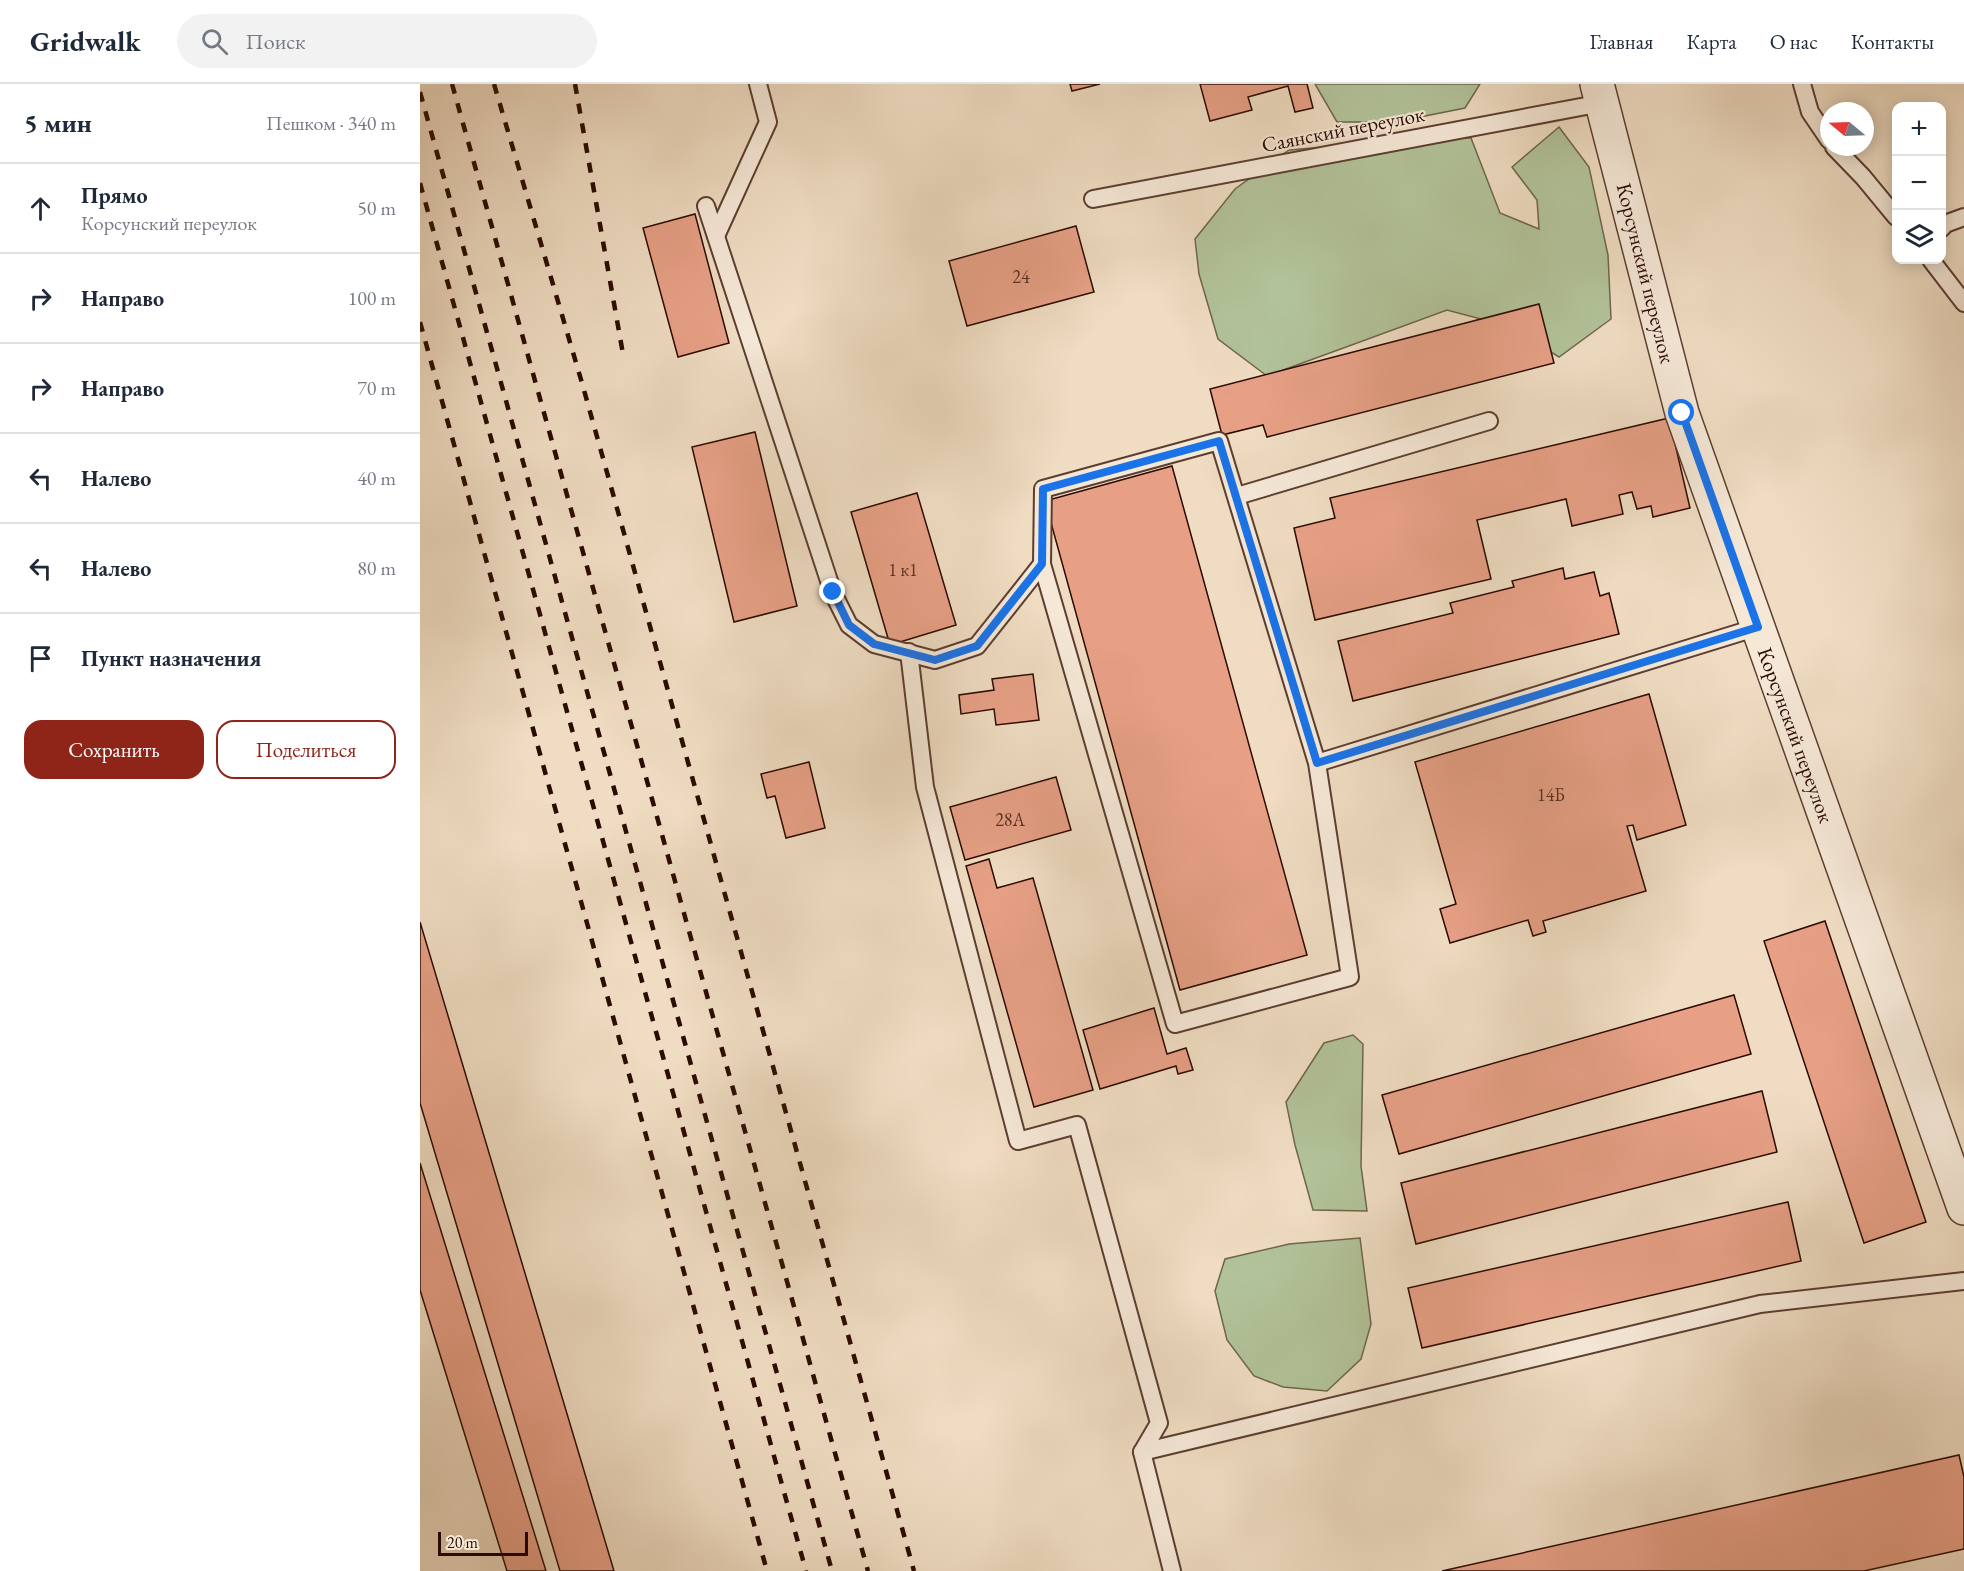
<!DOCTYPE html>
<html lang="ru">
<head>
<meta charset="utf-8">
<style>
	:root { --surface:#fff; --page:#f2f2f3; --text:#1f2937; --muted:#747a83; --line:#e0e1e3; --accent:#8f2418 }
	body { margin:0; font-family:"EB Garamond",serif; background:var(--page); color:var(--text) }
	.controls { position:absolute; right:18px; top:18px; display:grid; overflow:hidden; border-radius:12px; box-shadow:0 3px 15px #0003 }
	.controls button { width:54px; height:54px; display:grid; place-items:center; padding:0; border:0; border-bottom:2px solid var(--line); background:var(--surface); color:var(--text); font:30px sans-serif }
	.compass { position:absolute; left:1400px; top:18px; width:54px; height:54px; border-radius:50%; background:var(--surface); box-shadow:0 3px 15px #0003; rotate:289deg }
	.scale { position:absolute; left:18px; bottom:15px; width:90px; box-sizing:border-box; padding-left:6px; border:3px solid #2b0a00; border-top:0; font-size:16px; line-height:21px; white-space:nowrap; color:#2b0a00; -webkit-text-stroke:4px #f5e8d7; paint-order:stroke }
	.stop { position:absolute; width:18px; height:18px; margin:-14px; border:4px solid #1a73e8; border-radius:50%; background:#fff }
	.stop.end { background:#1a73e8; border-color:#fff; box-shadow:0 2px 6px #0008 }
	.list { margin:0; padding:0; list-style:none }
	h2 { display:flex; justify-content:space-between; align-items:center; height:78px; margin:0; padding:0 24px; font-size:26px }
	h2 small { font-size:20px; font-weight:400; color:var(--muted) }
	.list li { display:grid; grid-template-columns:39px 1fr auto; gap:18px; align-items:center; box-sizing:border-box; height:90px; padding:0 24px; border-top:2px solid var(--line) }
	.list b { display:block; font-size:22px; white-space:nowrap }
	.list p { margin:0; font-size:20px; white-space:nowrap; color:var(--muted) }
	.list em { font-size:20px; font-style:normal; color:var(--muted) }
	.actions { display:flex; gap:12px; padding:18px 24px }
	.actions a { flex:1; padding:14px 0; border:2px solid var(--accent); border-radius:18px; text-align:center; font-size:21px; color:var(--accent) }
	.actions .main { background:var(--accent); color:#fff }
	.icon { flex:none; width:33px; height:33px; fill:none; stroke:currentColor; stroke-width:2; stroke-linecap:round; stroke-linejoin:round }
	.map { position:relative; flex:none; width:1544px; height:1487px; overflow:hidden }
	header { display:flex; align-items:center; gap:36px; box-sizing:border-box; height:84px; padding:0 30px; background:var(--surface); border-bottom:2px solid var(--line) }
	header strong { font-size:28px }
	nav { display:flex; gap:33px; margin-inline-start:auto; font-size:21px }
	.search { width:420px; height:54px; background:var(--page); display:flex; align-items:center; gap:15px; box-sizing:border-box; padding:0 21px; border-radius:33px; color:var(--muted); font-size:22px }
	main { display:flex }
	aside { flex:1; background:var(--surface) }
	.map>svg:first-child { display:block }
	.green { fill:#b2c299; stroke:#6e664c; stroke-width:1.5 }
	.building { fill:#e7a086; stroke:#2b0a00; stroke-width:1.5 }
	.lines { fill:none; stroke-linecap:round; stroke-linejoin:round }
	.lane-casing { stroke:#5c3e30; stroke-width:20 }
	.street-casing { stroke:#5c3e30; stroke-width:36 }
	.lane { stroke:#f5e8d7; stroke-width:16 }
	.street { stroke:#f5e8d7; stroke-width:33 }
	.rail { stroke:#2b0a00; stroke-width:4.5; stroke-dasharray:10 10; stroke-linecap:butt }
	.route { stroke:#1a73e8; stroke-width:8 }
	.labels { text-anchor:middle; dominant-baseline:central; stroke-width:4.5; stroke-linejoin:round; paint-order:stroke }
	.number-label { font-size:18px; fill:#5a3022 }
	.street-label { font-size:21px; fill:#2b0a00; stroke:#f5e8d7 }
</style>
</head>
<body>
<header>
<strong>Gridwalk</strong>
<div class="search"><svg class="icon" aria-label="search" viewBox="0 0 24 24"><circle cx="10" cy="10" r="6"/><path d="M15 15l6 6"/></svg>Поиск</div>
<nav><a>Главная</a><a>Карта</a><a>О нас</a><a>Контакты</a></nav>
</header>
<main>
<aside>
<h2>5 мин<small>Пешком · 340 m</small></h2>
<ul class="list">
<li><svg class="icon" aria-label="ahead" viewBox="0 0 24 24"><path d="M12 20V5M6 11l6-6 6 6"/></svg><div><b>Прямо</b><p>Корсунский переулок</p></div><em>50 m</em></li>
<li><svg class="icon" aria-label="right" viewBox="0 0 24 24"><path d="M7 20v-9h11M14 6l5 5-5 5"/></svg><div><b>Направо</b></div><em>100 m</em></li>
<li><svg class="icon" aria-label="right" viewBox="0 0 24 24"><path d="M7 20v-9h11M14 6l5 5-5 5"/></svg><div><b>Направо</b></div><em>70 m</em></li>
<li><svg class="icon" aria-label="left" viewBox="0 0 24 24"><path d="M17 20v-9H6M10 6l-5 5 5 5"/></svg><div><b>Налево</b></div><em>40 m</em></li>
<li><svg class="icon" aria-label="left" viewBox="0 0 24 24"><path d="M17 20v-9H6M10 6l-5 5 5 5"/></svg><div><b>Налево</b></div><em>80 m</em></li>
<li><svg class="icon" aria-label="arrive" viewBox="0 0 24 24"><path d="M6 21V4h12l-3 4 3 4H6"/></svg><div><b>Пункт назначения</b></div></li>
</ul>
<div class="actions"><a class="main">Сохранить</a><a>Поделиться</a></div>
</aside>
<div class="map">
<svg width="1544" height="1487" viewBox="0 0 1544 1487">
	<rect width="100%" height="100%" fill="#efdcc2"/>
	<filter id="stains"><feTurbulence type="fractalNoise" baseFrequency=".00333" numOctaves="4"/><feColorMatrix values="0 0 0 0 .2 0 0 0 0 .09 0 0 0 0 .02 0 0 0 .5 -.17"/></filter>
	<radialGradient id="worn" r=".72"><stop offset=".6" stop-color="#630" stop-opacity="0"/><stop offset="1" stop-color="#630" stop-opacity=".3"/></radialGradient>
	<g class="green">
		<path d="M895,0H1060L1045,24L975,38H917Z"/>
		<path d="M1139,43L1169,83L1188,171L1191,235L1139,273L1091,243L1027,226L847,292L798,255L779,190L775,155L815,105L869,66L1024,53L1051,54L1080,129L1119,145L1117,116L1092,83Z"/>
		<path d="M933,951L943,960L941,1082L947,1127L893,1126L875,1061L866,1018L904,959Z"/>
		<path d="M940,1154L951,1240L941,1275L907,1307L863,1303L834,1292L807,1256L795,1207L805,1175L869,1160Z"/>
	</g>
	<g class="building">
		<path d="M650,0H680L652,7Z"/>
		<path d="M780,0H887L893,24L875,28L868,2L828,13L832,26L790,37Z"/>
		<path d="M275,130L309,259L258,273L223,144Z"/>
		<path d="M656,142L674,208L547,242L529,177Z"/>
		<path d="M1119,220L1134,279L847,353L843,341L802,351L790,305Z"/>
		<path d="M1249,334L1270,424L1233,433L1231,422L1217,425L1212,408L1199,411L1203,430L1152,442L1146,415L1057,436L1071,495L895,536L874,444L915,434L910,414Z"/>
		<path d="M335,348L377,522L314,538L272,363Z"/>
		<path d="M752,382L887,871L760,906L625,417Z"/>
		<path d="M497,409L536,541L470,561L431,428Z"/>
		<path d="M1143,484L1145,495L1174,488L1180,512L1189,509L1199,550L933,617L918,557L1033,529L1030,519L1094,503L1092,497Z"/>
		<path d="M613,590L619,636L576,641L574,625L541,630L539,611L574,606L572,595Z"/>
		<path d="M1229,610L1266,741L1217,756L1213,741L1207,742L1226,807L1123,837L1126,848L1113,852L1108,836L1030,859L1020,825L1036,820L995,678Z"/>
		<path d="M389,678L405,744L366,754L355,712L347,714L341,690Z"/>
		<path d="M636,693L651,746L545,776L530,723Z"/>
		<path d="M569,775L577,804L613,794L673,1006L614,1023L546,782Z"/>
		<path d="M1405,837L1506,1138L1444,1159L1344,857Z"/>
		<path d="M0,838L194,1487H140L0,1019Z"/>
		<path d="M1314,911L1331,970L979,1070L962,1011Z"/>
		<path d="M734,924L747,970L766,964L773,986L758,990L756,982L680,1005L663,946Z"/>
		<path d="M1342,1007L1357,1068L996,1160L981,1099Z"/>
		<path d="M0,1079L126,1487H87L0,1206Z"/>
		<path d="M1368,1118L1381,1177L1002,1264L988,1204Z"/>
		<path d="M1539,1371L1544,1393V1465L1444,1487H1022Z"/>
	</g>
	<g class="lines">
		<g class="lane-casing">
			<g id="lane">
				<path d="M1382,0L1390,28L1409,56"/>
				<path d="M1414,63L1443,93L1476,133"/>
				<path d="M673,115L1182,19"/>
				<path d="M286,122L413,509L429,541L454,560L515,576L557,562L622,480"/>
				<path d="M1522,144L1525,140L1544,133"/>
				<path d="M296,152L348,38L338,0"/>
				<path d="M1511,176L1544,219"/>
				<path d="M817,412L1069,337"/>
				<path d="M489,568L505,703L598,1057L657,1041L739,1339L722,1368L752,1487"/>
				<path d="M897,679L799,357L623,405L622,480L755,940L930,893L897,679L1338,543"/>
				<path d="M722,1368L1340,1220L1544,1197"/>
			</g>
		</g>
		<g class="street-casing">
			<path id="street" d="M1177,0L1262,329L1544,1124"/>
		</g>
		<use href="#lane" class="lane"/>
		<use href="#street" class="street"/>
		<g class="rail">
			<path d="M32,0L448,1487"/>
			<path d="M74,0L162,299L494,1487"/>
			<path d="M155,0L203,270"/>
			<path d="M0,8L412,1487"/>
			<path d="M0,99L386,1487"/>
			<path d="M0,238L347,1487"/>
		</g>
	</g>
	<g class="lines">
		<path class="route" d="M413,508L429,541L454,560L515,576L557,562L622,480L623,405L799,357L897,679L1338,543L1262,329"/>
	</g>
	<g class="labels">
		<g class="number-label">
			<text x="601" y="192">24</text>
			<text x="483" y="485">1 к1</text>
			<text x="1131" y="710">14Б</text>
			<text x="590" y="735">28А</text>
		</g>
		<g class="street-label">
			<text transform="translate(923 45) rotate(-11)">Саянский переулок</text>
			<text transform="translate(1226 189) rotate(76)">Корсунский переулок</text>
			<text transform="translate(1376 651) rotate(70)">Корсунский переулок</text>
		</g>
	</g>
	<rect width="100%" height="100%" filter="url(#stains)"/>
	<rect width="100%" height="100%" fill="url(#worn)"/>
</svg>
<div class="controls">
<button>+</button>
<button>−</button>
<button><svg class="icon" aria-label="layers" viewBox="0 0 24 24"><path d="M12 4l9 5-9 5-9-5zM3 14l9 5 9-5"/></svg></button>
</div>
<svg class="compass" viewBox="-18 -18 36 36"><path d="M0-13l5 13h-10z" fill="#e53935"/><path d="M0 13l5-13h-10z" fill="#747a83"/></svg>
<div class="scale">20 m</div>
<div class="stop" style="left:1262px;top:329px"></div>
<div class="stop end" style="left:413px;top:508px"></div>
</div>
</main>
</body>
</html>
